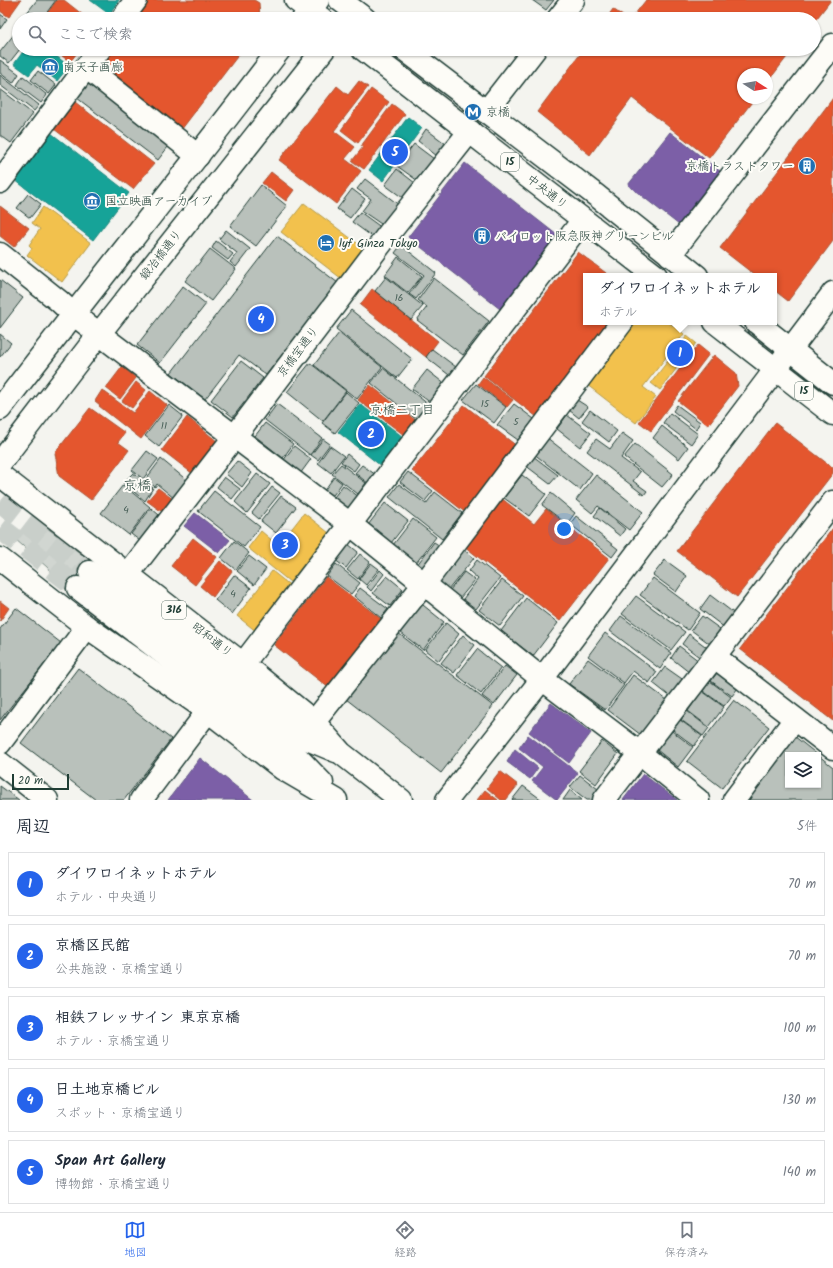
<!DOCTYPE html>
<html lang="ja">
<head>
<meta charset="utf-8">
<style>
	:root { --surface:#fff; --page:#f6f6f7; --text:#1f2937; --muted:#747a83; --line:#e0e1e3; --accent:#2563eb }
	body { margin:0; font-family:Kalam,"Klee One",sans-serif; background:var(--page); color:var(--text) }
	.controls { position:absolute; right:12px; bottom:12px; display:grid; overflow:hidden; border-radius:0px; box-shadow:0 1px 3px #0004 }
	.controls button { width:36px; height:36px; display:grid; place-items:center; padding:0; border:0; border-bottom:1px solid var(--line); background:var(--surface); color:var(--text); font:20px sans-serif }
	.compass { position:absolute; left:737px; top:68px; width:36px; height:36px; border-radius:50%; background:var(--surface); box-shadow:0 1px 3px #0004; rotate:101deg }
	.scale { position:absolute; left:12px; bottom:10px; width:57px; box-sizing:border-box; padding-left:4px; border:2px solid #1f3d34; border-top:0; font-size:11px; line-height:14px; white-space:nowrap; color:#1f3d34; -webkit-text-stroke:3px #fdfcf7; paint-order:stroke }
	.you { position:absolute; left:564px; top:529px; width:14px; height:14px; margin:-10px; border:3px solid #fff; border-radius:50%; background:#1a73e8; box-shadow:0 0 0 6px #1a73e833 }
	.badge { display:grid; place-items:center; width:26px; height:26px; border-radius:50%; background:var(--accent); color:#fff; font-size:13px; font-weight:700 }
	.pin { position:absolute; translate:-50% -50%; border:2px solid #fff; box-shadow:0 1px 4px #0006 }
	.popup { position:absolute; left:583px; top:273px; width:194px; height:52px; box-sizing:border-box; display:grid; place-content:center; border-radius:0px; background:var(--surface); filter:drop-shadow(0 1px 3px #0005); font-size:13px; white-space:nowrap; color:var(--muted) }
	.popup b { font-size:15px; color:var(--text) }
	.popup::after { content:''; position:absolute; left:50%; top:100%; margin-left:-8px; border:8px solid transparent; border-top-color:var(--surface) }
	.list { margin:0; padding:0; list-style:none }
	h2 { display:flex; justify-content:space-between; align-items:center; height:52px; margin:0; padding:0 16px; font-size:17px }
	h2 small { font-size:13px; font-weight:400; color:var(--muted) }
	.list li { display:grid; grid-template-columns:26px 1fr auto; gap:12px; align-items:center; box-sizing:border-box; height:64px; margin:0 8px 8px; padding:0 8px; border:1px solid var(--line); border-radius:0px }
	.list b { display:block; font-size:15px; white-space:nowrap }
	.list p { margin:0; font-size:13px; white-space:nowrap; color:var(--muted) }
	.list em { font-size:13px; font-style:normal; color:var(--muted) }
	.icon { flex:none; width:22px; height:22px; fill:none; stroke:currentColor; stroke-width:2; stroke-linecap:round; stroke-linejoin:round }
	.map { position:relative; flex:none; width:833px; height:800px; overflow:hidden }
	.search { position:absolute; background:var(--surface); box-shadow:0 1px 3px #0004; left:12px; right:12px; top:12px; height:44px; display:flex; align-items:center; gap:10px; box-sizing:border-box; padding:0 14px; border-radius:22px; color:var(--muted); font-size:15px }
	.sheet { height:412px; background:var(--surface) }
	nav { display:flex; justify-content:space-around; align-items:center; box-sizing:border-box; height:56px; border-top:1px solid var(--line); background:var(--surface); font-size:11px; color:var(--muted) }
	nav a { display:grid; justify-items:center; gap:2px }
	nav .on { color:var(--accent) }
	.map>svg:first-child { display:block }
	.green { fill:#d1d6d1; stroke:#788a82 }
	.homes { fill:#f2c14e; stroke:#b39946 }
	.shops { fill:#e4572e; stroke:#a94f30 }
	.offices { fill:#7b5ea7; stroke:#5f5484 }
	.public { fill:#17a398; stroke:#19847a }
	.building { fill:#b9c1bb; stroke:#1f3d34; fill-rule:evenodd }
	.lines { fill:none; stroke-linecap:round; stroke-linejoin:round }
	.primary-tunnel { stroke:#c9cfca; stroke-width:22; stroke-dasharray:22 11; stroke-linecap:butt }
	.minor-casing { stroke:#1f3d34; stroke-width:25 }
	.tertiary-casing { stroke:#1f3d34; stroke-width:25 }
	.primary-casing { stroke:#1f3d34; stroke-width:25 }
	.trunk-casing { stroke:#1f3d34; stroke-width:25 }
	.minor { stroke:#fdfcf7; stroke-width:22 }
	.tertiary { stroke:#fdfcf7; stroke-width:22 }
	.primary { stroke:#fdfcf7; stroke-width:22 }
	.trunk { stroke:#fdfcf7; stroke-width:22 }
	.labels { text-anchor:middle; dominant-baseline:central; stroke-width:4; stroke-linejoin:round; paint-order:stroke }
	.number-label { font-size:10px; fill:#465e56 }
	.shield { fill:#fdfcf7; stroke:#62766e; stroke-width:1 }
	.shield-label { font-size:11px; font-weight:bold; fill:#1f3d34 }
	.poi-label { font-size:12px; fill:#1f3d34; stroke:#fdfcf7; text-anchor:start }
	.street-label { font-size:12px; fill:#1f3d34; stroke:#fdfcf7 }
	.neighbourhood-label { font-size:13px; fill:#1f3d34; stroke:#fdfcf7 }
	.quarter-label { font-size:14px; fill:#1f3d34; stroke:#fdfcf7 }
</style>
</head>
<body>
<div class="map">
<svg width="833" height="800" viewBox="0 0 833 800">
	<rect width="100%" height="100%" fill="#f4f4ef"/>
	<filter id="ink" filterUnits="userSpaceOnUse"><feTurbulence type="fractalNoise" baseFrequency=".025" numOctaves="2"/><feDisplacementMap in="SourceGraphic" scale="8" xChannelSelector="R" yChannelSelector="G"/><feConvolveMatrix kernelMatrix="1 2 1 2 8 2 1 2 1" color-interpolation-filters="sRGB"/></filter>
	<g filter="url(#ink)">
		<path class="green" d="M33,517L93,563L70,594L47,567L15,539Z"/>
		<g class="homes">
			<path d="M304,203L365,249L342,279L281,232Z"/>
			<path d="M43,207L91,243L62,282L27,255L32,248L29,245L40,229L32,223Z"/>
			<path d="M634,322H668L684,334L643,387L656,397L636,423L586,384Z"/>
			<path d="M687,336L696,343L660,390L651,383Z"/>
			<path d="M304,513L329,533L290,582L248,548L261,531L274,542L282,532L286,536Z"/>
			<path d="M272,571L292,587L257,632L237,616Z"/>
		</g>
		<g class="shops">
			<path d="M0,0H21L9,17L0,11Z"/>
			<path d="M57,0H64L88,19H43Z"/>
			<path d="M149,0H254L259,3L260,19H135Z"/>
			<path d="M646,0H831L814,22V19H631Z"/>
			<path d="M613,9L627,19H606Z"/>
			<path d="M53,49H80L70,62Z"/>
			<path d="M112,49H243L178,134L96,71Z"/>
			<path d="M584,49H793L767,83V74H743V98H755L709,158L632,98L590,155L537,112Z"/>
			<path d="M359,81L368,87L334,131L355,147L345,159L361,171L336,204L279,160L337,86L348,95Z"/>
			<path d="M371,89L389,102L358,143L341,130Z"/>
			<path d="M833,98V241L788,301L774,290V276H756L720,248Z"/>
			<path d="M75,102L154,164L133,189L54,129Z"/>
			<path d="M392,104L405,114L364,169L352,161L363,147L361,146Z"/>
			<path d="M271,172L294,190L286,201L262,183Z"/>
			<path d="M0,206L29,228L14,247L0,236Z"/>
			<path d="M578,252L610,276H586V322H609L537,417L484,376Z"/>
			<path d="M372,289L438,341L426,357L360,305Z"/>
			<path d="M698,345L709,354L651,431L639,422Z"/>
			<path d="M714,355L736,373L738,386L708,425L678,401Z"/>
			<path d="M122,367L136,378L120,399L106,388Z"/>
			<path d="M483,377L513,400L507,407L478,384Z"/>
			<path d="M136,382L146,390L132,408L122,401Z"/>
			<path d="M370,385L415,420L404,435L358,400Z"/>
			<path d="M102,390L133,413L150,391L167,405L141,439L99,406L100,405L95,401Z"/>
			<path d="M464,405L518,447L466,513L412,471Z"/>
			<path d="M90,408L125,433L118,442L129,450L91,500L59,476L55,453Z"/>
			<path d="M187,417L218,442L193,474L162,450Z"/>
			<path d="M775,423L833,468V473L737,597L677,551Z"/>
			<path d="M158,488L174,500L165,514L147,501Z"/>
			<path d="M501,498L534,524L546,509L609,558L560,621L464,546Z"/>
			<path d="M833,528V721L740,649Z"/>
			<path d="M193,538L217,557L195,585L171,566Z"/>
			<path d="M220,561L232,571L213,597L200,586Z"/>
			<path d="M326,577L381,619L329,688L274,645Z"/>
			<path d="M0,601L9,608L0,621Z"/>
			<path d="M500,771L518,785L506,800H501L487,788Z"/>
			<path d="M485,790L498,800H477Z"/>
		</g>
		<g class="offices">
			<path d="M670,132L721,172L679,225L628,185Z"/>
			<path d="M465,163L557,235L500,309L408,237Z"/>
			<path d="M195,513L230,540L219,553L184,526Z"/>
			<path d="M551,703L591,733L569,763L529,732Z"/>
			<path d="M528,735L578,773L557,800L532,781L543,767L519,748Z"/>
			<path d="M515,749L538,768L530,779L507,762Z"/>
			<path d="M200,758L253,800H168Z"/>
			<path d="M643,774L677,800H623Z"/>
		</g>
		<g class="public">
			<path d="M90,0H119L109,14Z"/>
			<path d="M25,49H47L69,66L57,81L37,65L29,75L14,64Z"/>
			<path d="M408,117L422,128L383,181L369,170Z"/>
			<path d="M51,133L129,193L93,240L15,180Z"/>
			<path d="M360,404L403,437L381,466L338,432Z"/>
		</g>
		<g class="building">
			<path d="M37,0H56L42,19H22Z"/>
			<path d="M532,0H554L546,10Z"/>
			<path d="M0,14L7,19L0,29Z"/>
			<path d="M19,28V49H20L9,63L0,56V52Z"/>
			<path d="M0,60L19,74L13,83L0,73Z"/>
			<path d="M38,71L56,85L49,94L31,80Z"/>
			<path d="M0,75L39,105L34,111L0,85Z"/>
			<path d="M23,76L47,95L41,103L17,85Z"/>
			<path d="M91,80L171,143L158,160L77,98Z"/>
			<path d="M0,89L33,114L11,143L0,135Z"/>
			<path d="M426,129L446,144L437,156L418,141Z"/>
			<path d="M414,144L434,159L418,181L397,166Z"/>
			<path d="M397,169L415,183L403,198L385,185Z"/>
			<path d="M365,179L399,205L384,226L362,211L371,199L357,189Z"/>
			<path d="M261,185L287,206L256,246L230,226Z"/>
			<path d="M352,189L365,199L350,218L337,209Z"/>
			<path d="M28,194L41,204L30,218L17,208Z"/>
			<path d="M360,212L382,228L374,238L352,222Z"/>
			<path d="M226,230L250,249L236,267L230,262L237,253L219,239Z"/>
			<path d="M277,236L338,283L266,375L239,355L205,399L171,373Z"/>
			<path d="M216,241L233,254L228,260L212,248Z"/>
			<path d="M401,245L436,273L416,299L409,294L424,275L395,253Z"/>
			<path d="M210,249L236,269L211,301L185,281Z"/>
			<path d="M398,257L422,276L408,293L385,275Z"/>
			<path d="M386,277L423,306L411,320L375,291Z"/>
			<path d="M434,278L489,321L463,355L417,320L427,307L418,300Z"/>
			<path d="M0,280L23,298L0,328Z"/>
			<path d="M183,286L206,304L160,363L137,345Z"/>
			<path d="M351,310L412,359L397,378L336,329Z"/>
			<path d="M339,333L382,367L357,399L314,365Z"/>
			<path d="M0,334L11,343L0,357Z"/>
			<path d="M432,349L456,367L449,375L426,357Z"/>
			<path d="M241,361L263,378L233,417L211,400Z"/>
			<path d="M310,363L346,391L323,421L287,392Z"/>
			<path d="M383,368L429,405L417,420L371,383Z"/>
			<path d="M427,370L446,385L431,403L412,389Z"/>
			<path d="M476,384L506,407L494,423L463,400Z"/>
			<path d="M346,392L359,403L335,433L322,423Z"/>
			<path d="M577,400L588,407L579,418L569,410Z"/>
			<path d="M277,404L322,438L310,455L265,420Z"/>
			<path d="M514,404L534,419L518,440L497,425Z"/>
			<path d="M169,405L183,416L159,447L145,436Z"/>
			<path d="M677,405L700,422L696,429L673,411Z"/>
			<path d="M590,410L617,431L609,442L582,421Z"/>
			<path d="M670,413L698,434L691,444L663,423Z"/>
			<path d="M567,415L591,433L580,447L557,429Z"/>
			<path d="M265,423L293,444L283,458L255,436Z"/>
			<path d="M662,426L688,447L679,459L653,438Z"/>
			<path d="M622,433L633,441L621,458L640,472L633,481L647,491L644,495L587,451L596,439L610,449Z"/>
			<path d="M546,437L592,473L580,490L533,453Z"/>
			<path d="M323,439L330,444L318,460L311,455Z"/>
			<path d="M635,444L673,474L662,487L624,457Z"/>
			<path d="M294,446L311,459L300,474L283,461Z"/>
			<path d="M330,446L344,456L331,473L318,463Z"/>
			<path d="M147,451L158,459L143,479L132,470Z"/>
			<path d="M347,454L359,464L354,471L341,462Z"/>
			<path d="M533,456L558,475L550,484L525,465Z"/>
			<path d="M161,459L189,482L175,499L157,484L155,487L146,479Z"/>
			<path d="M237,461L252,473L242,487L226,474Z"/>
			<path d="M341,464L366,483L358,494L332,474Z"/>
			<path d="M362,465L376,475L369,484L355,473Z"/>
			<path d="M408,472L433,491L425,501L400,482Z"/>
			<path d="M133,473L153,488L145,501L123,483Z"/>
			<path d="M257,474L270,484L247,513L235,502Z"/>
			<path d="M522,475L546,494L529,516L504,498Z"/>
			<path d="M596,475L643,512L629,530L598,506L592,513L576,500Z"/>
			<path d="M224,477L240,489L232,499L217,487Z"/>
			<path d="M334,477L342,483L331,498L323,492Z"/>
			<path d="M399,484L426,504L435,492L462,513L442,539L389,497Z"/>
			<path d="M123,485L150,507L129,535L101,513Z"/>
			<path d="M343,485L359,497L348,512L332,500Z"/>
			<path d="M272,487L280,493L259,519L252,513Z"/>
			<path d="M214,491L260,527L244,547L198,511Z"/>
			<path d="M551,493L575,513L567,524L542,505Z"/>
			<path d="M281,496L296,507L276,533L261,521Z"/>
			<path d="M385,503L408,521L391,543L368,525Z"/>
			<path d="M151,508L159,515L140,541L131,534Z"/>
			<path d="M600,508L625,529L620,536L594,516Z"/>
			<path d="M576,516L618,549L612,557L570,524Z"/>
			<path d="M413,519L436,537L416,563L393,545Z"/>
			<path d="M234,541L249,553L236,570L221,558Z"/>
			<path d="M434,542L440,546L422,569L417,565Z"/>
			<path d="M348,544L358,552L346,568L335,560Z"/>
			<path d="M463,549L474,558L448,590L438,581Z"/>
			<path d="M360,554L370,562L358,579L347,570Z"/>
			<path d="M249,556L266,569L254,585L237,571Z"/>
			<path d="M477,560L500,578L476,609L463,599L478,579L469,571Z"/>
			<path d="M665,560L687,576L676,592L653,575Z"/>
			<path d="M371,563L379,569L366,585L359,579Z"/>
			<path d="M336,564L360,583L351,594L327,576Z"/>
			<path d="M380,570L384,574L371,591L367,587Z"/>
			<path d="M464,572L475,580L460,598L450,590Z"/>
			<path d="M234,575L251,588L232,614L215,600Z"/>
			<path d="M387,576L403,589L390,606L373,593Z"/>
			<path d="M653,578L700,613L688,630L640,595Z"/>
			<path d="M502,580L523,596L500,626L479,610Z"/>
			<path d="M360,588L388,609L381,618L354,596Z"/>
			<path d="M710,595L735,614L725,628L700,609Z"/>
			<path d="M636,596L685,632L671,650L622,614Z"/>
			<path d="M526,598L558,623L533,656L501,631Z"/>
			<path d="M418,601L444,622L423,650L396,629Z"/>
			<path d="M16,608L61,643L0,720V629Z"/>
			<path d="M621,616L671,653L660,669L610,631Z"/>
			<path d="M702,616L720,629L710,644L691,630Z"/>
			<path d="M446,623L459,634L439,661L425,650Z"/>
			<path d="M398,633L493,706L441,773L346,699Z"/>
			<path d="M605,633L657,672L649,683L633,671L624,683L588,656Z"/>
			<path d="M689,634L709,649L702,659L682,644Z"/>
			<path d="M463,635L475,645L454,673L441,663Z"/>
			<path d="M679,646L699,661L690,673L671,658Z"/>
			<path d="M477,649L501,668L481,694L457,675Z"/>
			<path d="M588,659L624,685L605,710L569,684Z"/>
			<path d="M505,666L517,675L494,705L482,696Z"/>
			<path d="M665,667L685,681L672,698L653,683Z"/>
			<path d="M78,668L171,739L124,800H96L21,743Z"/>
			<path d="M719,670L740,685L732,696L711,681Z"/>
			<path d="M633,675L671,703L645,738L608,710Z"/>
			<path d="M710,681L731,697L724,706L703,691Z"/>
			<path d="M702,691L724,707L709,727L688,711Z"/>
			<path d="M734,700L769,727L722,788L687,761Z"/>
			<path d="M687,711L709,728L703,736L681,720Z"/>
			<path d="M680,720L702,736L694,746L673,730Z"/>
			<path d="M672,731L693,747L678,767L657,750Z"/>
			<path d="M794,736L833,767V800H744ZM788,755H818V785H788Z"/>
			<path d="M602,741L618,754L596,784L579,771Z"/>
			<path d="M580,775L603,793L598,800H587L570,787Z"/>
			<path d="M0,786L19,800H0Z"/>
			<path d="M523,786L542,800H512Z"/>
			<path d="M570,790L582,800H563Z"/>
		</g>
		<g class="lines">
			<g class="primary-tunnel">
				<path d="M0,502L90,572"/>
				<path d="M0,528L78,588"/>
			</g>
			<g class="minor-casing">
				<g id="minor">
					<path d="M122,19L136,0"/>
					<path d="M558,19L573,0"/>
					<path d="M86,67L198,156"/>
					<path d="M486,112L535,49"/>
					<path d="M0,182L100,49"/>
					<path d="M0,254L59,301L73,314L350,524L542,679L641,754L698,800"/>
					<path d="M670,255L833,45"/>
					<path d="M128,574L235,436L390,232L470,131"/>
					<path d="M715,657L833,748"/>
					<path d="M243,664L583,220"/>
					<path d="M314,722L424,584L622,322"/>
					<path d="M0,743L87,627"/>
					<path d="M0,763L47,800"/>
					<path d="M141,800L208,711"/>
					<path d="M604,800L833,502"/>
					<path d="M734,800L795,719"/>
				</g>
			</g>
			<g class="tertiary-casing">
				<g id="tertiary">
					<path d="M303,19L318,0"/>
					<path d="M0,409C93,288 188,170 280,49"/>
					<path d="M0,463L99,334L324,49"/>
					<path d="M447,800L542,679L833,293"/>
				</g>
			</g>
			<g class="primary-casing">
				<g id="primary">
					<path d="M0,475L243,664L314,722L341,753L401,800"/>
					<path d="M0,559L87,627L208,711L283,769L336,800"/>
					<path d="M90,572L305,738L336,751"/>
					<path d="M78,588L294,754L322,783"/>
				</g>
			</g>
			<g class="trunk-casing">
				<g id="trunk">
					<path d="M296,0L322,19"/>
					<path d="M340,0L365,19"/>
					<path d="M363,49L656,276"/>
					<path d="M404,49L597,196L697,276"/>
					<path d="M715,322L833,414"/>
					<path d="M756,322L833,383"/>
				</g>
			</g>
			<use href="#minor" class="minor"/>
			<use href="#tertiary" class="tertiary"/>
			<use href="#primary" class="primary"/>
			<use href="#trunk" class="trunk"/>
		</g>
	</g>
	<defs>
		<g id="museum-disc" transform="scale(0.9)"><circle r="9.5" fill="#1f6fb2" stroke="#fdfcf7"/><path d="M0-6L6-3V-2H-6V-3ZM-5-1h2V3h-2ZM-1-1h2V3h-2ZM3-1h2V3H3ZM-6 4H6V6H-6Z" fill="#fff"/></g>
		<g id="metro-disc" transform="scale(0.9)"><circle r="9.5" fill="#1f6fb2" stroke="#fdfcf7"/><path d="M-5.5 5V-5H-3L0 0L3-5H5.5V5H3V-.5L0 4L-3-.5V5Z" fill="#fff"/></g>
		<g id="building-disc" transform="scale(0.9)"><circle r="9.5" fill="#1f6fb2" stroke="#fdfcf7"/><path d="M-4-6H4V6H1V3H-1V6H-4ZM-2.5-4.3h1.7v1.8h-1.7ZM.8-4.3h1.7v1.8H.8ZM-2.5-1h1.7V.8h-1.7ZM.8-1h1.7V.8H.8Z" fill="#fff"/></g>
		<g id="hotel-disc" transform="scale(0.9)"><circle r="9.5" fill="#1f6fb2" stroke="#fdfcf7"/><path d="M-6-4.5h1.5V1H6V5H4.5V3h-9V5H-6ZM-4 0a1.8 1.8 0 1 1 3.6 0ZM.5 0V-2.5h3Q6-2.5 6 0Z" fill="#fff"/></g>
	</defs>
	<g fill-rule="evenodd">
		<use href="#museum-disc" x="50" y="67"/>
		<use href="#metro-disc" x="473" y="112"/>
		<use href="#building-disc" x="807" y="166"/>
		<use href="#museum-disc" x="92" y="201"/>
		<use href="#building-disc" x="482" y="236"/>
		<use href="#hotel-disc" x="326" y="243"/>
	</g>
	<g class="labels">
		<g class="number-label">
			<text x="399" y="298">16</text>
			<text x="485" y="404">15</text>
			<text x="516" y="422">5</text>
			<text x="164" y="426">11</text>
			<text x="126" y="510">4</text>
			<text x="233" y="594">4</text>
		</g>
		<g class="shield">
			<rect x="501" y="153" width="18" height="18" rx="3"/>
			<rect x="795" y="382" width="18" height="18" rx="3"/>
			<rect x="162" y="601" width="24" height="18" rx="3"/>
		</g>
		<g class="shield-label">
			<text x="510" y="162">15</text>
			<text x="804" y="391">15</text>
			<text x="174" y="610">316</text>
		</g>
		<g class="poi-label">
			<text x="63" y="67">南天子画廊</text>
			<text x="486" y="112">京橋</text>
			<text x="794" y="166" text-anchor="end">京橋トラストタワー</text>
			<text x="105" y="201">国立映画アーカイブ</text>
			<text x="495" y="236">パイロット阪急阪神グリーンビル</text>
			<text x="339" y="243">lyf Ginza Tokyo</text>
		</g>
		<g class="street-label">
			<text transform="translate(547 192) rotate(38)">中央通り</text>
			<text transform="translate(161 255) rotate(-52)">鍛冶橋通り</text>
			<text transform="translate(298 352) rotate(-53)">京橋宝通り</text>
			<text transform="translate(212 640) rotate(38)">昭和通り</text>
		</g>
		<g class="neighbourhood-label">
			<text x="402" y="410">京橋二丁目</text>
		</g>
		<g class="quarter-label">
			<text x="137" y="486">京橋</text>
		</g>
	</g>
</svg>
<div class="controls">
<button><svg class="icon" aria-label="layers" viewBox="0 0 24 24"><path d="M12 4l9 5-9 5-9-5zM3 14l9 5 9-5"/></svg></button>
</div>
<svg class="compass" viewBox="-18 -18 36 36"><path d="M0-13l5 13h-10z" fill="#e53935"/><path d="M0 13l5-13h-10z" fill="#747a83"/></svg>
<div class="scale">20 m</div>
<div class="you"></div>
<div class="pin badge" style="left:680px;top:353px">1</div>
<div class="popup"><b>ダイワロイネットホテル</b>ホテル</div>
<div class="pin badge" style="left:371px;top:434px">2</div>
<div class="pin badge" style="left:285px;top:545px">3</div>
<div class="pin badge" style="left:261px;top:319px">4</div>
<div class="pin badge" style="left:395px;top:152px">5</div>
<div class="search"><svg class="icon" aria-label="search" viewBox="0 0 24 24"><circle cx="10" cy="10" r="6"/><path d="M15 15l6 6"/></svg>ここで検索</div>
</div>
<section class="sheet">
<h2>周辺<small>5件</small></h2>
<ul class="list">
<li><span class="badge">1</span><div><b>ダイワロイネットホテル</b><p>ホテル · 中央通り</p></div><em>70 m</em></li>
<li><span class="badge">2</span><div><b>京橋区民館</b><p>公共施設 · 京橋宝通り</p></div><em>70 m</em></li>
<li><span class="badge">3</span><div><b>相鉄フレッサイン 東京京橋</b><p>ホテル · 京橋宝通り</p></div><em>100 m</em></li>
<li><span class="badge">4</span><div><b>日土地京橋ビル</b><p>スポット · 京橋宝通り</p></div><em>130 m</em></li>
<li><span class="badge">5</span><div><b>Span Art Gallery</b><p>博物館 · 京橋宝通り</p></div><em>140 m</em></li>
</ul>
</section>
<nav>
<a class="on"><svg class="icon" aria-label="map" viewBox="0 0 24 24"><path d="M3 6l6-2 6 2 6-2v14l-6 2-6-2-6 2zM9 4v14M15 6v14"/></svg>地図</a>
<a><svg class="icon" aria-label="directions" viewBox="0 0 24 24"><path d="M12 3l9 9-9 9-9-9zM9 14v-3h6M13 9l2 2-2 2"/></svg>経路</a>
<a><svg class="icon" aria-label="saved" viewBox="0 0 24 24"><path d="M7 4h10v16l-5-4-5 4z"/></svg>保存済み</a>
</nav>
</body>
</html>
